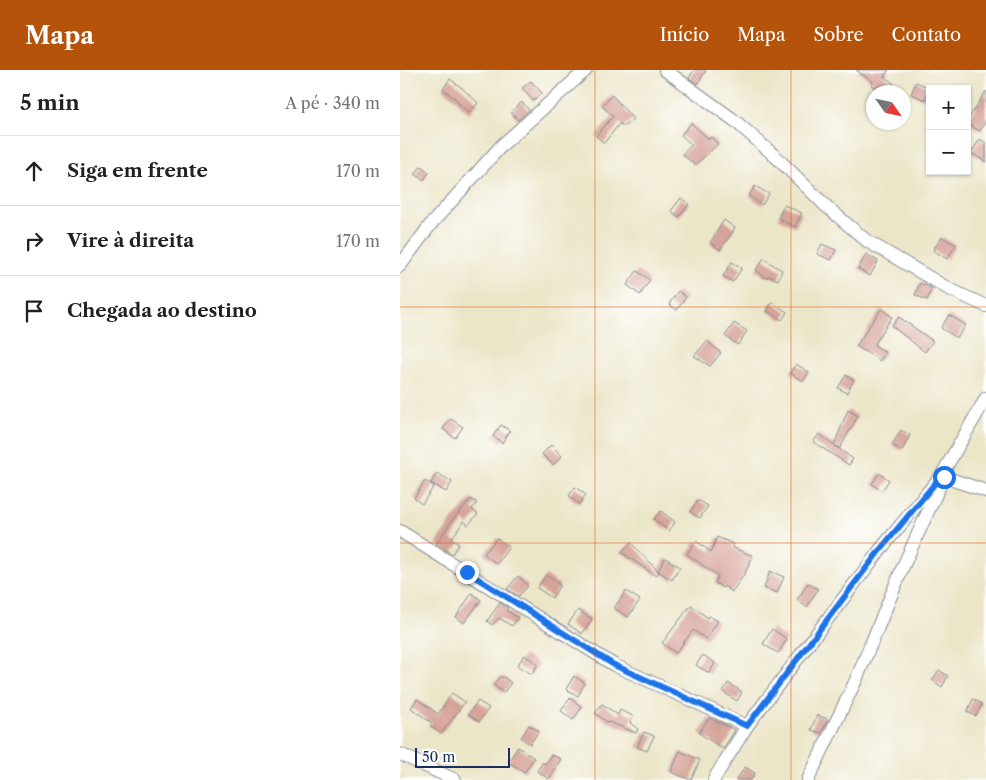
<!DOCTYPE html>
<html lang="pt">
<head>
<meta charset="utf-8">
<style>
	:root { --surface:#fff; --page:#f6f6f6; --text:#202124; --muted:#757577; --line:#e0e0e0; --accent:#b45309 }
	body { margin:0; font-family:"Libre Caslon Text",serif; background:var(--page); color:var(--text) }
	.controls { position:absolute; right:15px; top:15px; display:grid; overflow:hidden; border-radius:0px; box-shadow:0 1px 4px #0004 }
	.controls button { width:45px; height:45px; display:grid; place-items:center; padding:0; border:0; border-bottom:1px solid var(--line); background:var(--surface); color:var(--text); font:25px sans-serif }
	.compass { position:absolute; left:466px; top:15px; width:45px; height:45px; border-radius:50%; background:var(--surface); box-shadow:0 1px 4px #0004; rotate:124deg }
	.scale { position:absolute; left:15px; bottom:12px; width:95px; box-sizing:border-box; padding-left:5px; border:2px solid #1b2f5e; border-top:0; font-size:14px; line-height:18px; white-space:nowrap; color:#1b2f5e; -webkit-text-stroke:4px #fff; paint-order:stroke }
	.stop { position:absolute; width:15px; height:15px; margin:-11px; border:4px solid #1a73e8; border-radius:50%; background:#fff }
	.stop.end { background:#1a73e8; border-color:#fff; box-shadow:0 1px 5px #0008 }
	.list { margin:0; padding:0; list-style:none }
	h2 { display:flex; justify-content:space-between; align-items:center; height:65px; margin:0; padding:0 20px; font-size:21px }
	h2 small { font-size:16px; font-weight:400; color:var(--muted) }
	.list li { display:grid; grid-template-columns:32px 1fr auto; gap:15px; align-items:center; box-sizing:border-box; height:70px; padding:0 20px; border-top:1px solid var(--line) }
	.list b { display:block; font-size:19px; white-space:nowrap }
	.list em { font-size:16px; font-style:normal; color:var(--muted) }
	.icon { flex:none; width:28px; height:28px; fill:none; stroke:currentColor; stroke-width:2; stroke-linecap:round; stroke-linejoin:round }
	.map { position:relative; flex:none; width:586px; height:710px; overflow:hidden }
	header { display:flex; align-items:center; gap:30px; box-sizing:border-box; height:70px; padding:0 25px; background:var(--accent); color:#fff }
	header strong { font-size:24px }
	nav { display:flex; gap:28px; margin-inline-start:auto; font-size:18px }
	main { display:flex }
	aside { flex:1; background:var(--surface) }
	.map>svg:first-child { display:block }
	.building { fill:#d6a398 }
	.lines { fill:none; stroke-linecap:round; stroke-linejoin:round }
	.minor-casing { stroke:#848a94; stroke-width:14 }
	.minor { stroke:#fff; stroke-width:12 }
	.route { stroke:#1a73e8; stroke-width:6 }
	.grid { fill:none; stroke:#de5710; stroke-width:1; stroke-opacity:0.55 }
</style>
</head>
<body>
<header>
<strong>Mapa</strong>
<nav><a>Início</a><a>Mapa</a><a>Sobre</a><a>Contato</a></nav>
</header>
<main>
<aside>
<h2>5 min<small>A pé · 340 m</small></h2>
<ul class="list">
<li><svg class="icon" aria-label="ahead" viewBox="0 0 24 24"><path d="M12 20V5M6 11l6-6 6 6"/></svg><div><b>Siga em frente</b></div><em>170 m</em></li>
<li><svg class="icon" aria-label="right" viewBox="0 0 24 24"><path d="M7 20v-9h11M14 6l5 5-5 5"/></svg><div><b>Vire à direita</b></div><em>170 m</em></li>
<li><svg class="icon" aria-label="arrive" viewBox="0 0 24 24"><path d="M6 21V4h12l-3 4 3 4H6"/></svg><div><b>Chegada ao destino</b></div></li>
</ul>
</aside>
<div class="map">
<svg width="586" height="710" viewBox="0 0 586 710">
	<rect width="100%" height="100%" fill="#fff"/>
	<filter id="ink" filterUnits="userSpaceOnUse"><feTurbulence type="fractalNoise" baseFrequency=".02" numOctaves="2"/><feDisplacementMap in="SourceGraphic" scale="10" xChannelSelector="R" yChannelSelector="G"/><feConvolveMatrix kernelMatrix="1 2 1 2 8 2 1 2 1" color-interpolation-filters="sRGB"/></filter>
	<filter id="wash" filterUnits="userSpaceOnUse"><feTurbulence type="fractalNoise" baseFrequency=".0096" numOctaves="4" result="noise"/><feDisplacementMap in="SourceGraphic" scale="20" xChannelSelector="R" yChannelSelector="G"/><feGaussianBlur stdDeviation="1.12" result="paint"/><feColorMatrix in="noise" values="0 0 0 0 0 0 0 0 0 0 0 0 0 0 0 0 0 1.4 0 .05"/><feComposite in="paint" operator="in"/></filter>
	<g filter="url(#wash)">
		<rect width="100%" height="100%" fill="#ece6c9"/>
		<g id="blocks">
			<g class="building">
				<path d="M294,0H306L298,14L289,8Z"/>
				<path d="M456,0H489L484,6L494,14L488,22H481L471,15L473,12Z"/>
				<path d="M50,9L62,18L78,33L69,43L57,32L58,31L43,19Z"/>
				<path d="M131,11L142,23L133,31L122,18Z"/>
				<path d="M516,12L530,18L525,30L511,24Z"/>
				<path d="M586,21V50L580,61L567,54V51Z"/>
				<path d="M212,25L233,49L223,57L220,53L204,73L196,66L213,46L202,36Z"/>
				<path d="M122,32L129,40L118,50L111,42Z"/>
				<path d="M291,53L309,69L311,67L318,74L295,95L282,84L292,75L281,65Z"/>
				<path d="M580,69L586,73V92L571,83Z"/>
				<path d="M21,96L29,102L24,110L15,104Z"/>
				<path d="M355,116L369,124L362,135L349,126Z"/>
				<path d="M281,128L289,134L279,147L271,141Z"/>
				<path d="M384,135L402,143L395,157L378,148Z"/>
				<path d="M324,150L335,158L320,180L310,173Z"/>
				<path d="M542,167L556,175L547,189L533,180Z"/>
				<path d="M422,174L436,180L431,190L417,184Z"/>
				<path d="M466,184L478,191L470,206L458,199Z"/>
				<path d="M364,188L376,197L382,200L378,210L368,206L366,208L356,200Z"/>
				<path d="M332,192L342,198L333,212L323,206Z"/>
				<path d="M237,201L250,210L240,225L227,215Z"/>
				<path d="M520,213L532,218L527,230L515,225Z"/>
				<path d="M278,221L286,227L277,240L269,234Z"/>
				<path d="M372,232L387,242L382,250L367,241Z"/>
				<path d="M481,239L492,247L474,275L485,282L480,291L456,276Z"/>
				<path d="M549,245L566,255L557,268L541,258Z"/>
				<path d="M499,247L533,271L525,282L492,256Z"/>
				<path d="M334,253L347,261L338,275L325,266Z"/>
				<path d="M307,271L321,283L310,296L294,286Z"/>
				<path d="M396,294L409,302L403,311L390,303Z"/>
				<path d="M446,305L454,310L447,323L438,318Z"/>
				<path d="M448,340L458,346L440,378L435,376L453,389L449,395L413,372L419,364L434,375Z"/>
				<path d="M51,349L63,357L55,368L43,359Z"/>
				<path d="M101,355L110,361L102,373L93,366Z"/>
				<path d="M501,360L510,365L502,381L492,375Z"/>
				<path d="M151,375L162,386L153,395L142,384Z"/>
				<path d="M37,403L52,412L46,422L31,413Z"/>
				<path d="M479,403L489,410L482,421L472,414Z"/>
				<path d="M25,411L34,416L22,434L14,428Z"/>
				<path d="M175,417L186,425L179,434L169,426Z"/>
				<path d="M71,429L77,433L72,439L78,444L68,455L64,451L51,469L59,474L52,484L36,474L53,449Z"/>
				<path d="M298,430L308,436L300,448L290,442Z"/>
				<path d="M261,441L275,452L269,461L254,449Z"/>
				<path d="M317,467L334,474L332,477L353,486L345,503L332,522L324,516L323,518L315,513L318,506L287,484L296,471L311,482Z"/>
				<path d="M97,468L109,477L97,494L84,484Z"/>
				<path d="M231,473L259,502L256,506L221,482Z"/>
				<path d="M265,488L280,497L272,510L258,501Z"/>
				<path d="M370,501L384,507L377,523L364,518Z"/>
				<path d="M146,505L160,515L152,528L137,518Z"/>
				<path d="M118,506L128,516L119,526L107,519Z"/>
				<path d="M408,513L418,519L407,537L397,530Z"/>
				<path d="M226,521L240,530L228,547L214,538Z"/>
				<path d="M72,523L81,530L64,553L56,547Z"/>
				<path d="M100,533L108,538L106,540L118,548L112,556L99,548L92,555L87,551Z"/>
				<path d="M291,535L308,548L309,546L318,551L306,569L293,560L276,583L262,573Z"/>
				<path d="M178,540L192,549L182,564L168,554Z"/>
				<path d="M372,559L387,569L378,583L363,574Z"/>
				<path d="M124,585L138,594L132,604L117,596Z"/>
				<path d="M303,585L315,593L309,603L296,595Z"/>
				<path d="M539,600L548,606L542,617L532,610Z"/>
				<path d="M174,606L185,613L178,626L166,619Z"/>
				<path d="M100,607H104L111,613L103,623L93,614Z"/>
				<path d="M328,613L342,622L337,631L323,622Z"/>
				<path d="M52,623L65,632L41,664L30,656L32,653L11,638L17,629L38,644Z"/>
				<path d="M170,628L182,637L173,650L161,641Z"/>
				<path d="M573,629L582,634L576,646L567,642Z"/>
				<path d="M78,631L89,638L79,652L68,644Z"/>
				<path d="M202,634L218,645L220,640L233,646L230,653L238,659L236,663L209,652L208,653L195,643Z"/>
				<path d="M417,645L428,649L421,663L411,660Z"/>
				<path d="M309,648L335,660L323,679L299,663Z"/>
				<path d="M129,655L139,661L130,674L121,668Z"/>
				<path d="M244,662L254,666L247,681L237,677Z"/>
				<path d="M118,677L134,688L125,702L108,692Z"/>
				<path d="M280,681L300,690L291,710L271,702Z"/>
				<path d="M151,685L161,689L149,709L137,701L143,692L145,694Z"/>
				<path d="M345,697L355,703L351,710H336Z"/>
			</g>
		</g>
	</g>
	<g filter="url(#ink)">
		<use href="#blocks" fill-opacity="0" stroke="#848a94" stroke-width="1"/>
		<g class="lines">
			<g class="minor-casing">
				<g id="minor">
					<path d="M265,0L334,50L376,87L427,137L467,171L549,219L586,236"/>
					<path d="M0,196L31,154L102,75L186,0"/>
					<path d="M541,406L586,421"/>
					<path d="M0,461L214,595L347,656"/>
					<path d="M0,684L55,710"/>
					<path d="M314,710L317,704L347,656L414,567L480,480L541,406L586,328"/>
					<path d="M408,710L456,610L505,492L542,411"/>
				</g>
			</g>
			<use href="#minor" class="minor"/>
		</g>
	</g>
	<g class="lines" filter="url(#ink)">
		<path class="route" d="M67,502L214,595L347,656L414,567L480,480L541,406L544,407"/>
	</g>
	<path class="grid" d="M195,0V710M391,0V710M0,237H586M0,473H586"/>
</svg>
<div class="controls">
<button>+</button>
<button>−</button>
</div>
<svg class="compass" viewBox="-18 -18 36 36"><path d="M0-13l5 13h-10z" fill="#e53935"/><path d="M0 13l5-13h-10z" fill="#757577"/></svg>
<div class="scale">50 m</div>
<div class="stop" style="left:544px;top:407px"></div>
<div class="stop end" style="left:67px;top:502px"></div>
</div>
</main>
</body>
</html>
